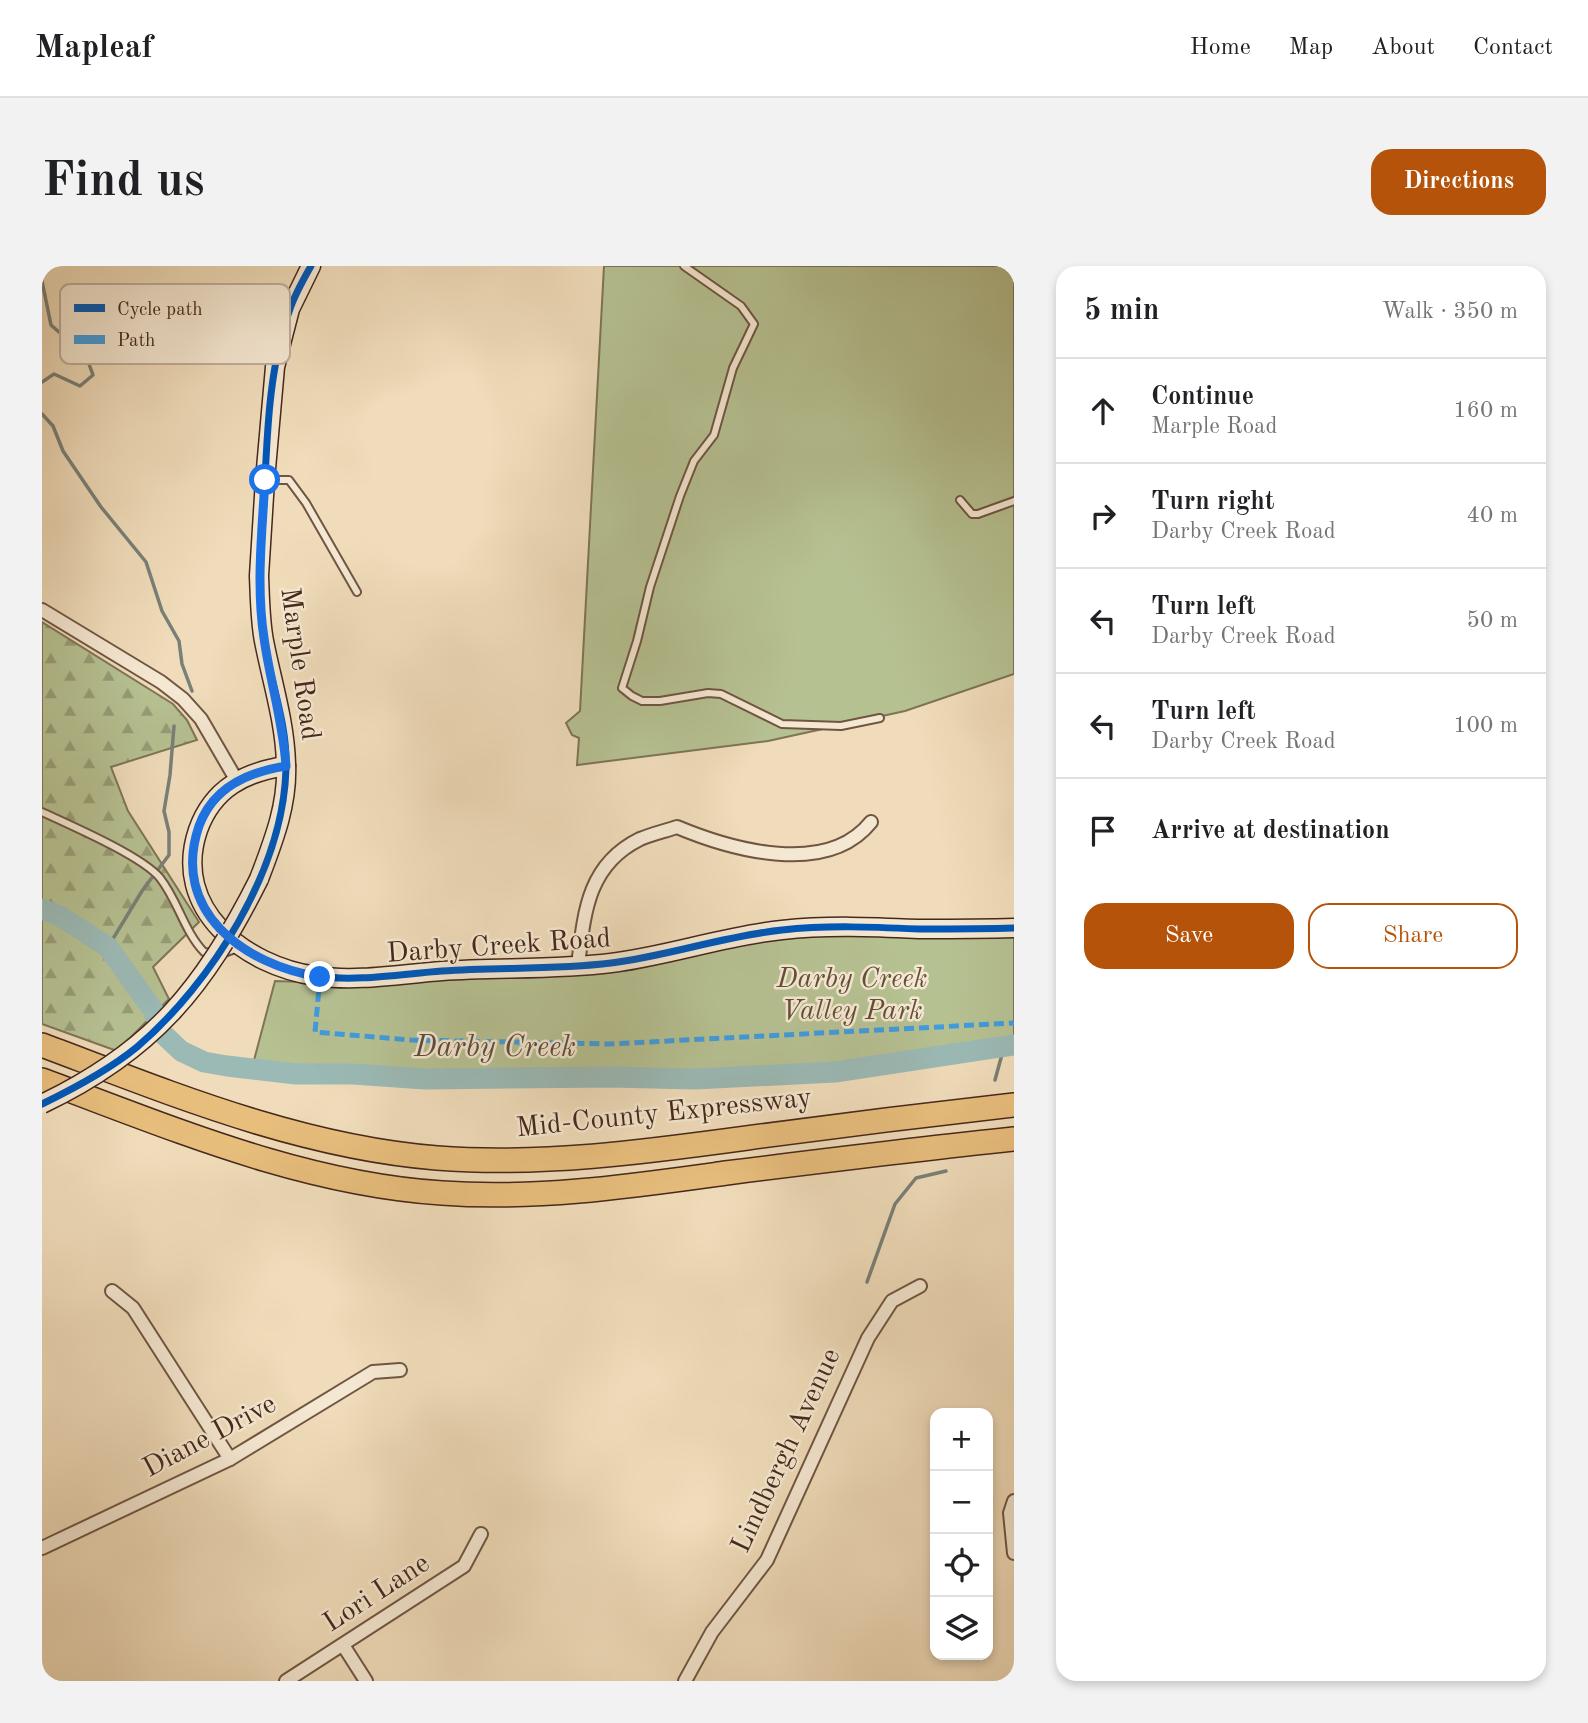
<!DOCTYPE html>
<html lang="en">
<head>
<meta charset="utf-8">
<style>
	:root { --surface:#fff; --page:#f2f2f2; --text:#202124; --muted:#757577; --line:#e0e0e0; --accent:#b45309 }
	body { margin:0; font-family:"Old Standard TT",serif; background:var(--page); color:var(--text) }
	.controls { position:absolute; right:21px; bottom:21px; display:grid; overflow:hidden; border-radius:14px; box-shadow:0 4px 10px #0003 }
	.controls button { width:63px; height:63px; display:grid; place-items:center; padding:0; border:0; border-bottom:2px solid var(--line); background:var(--surface); color:var(--text); font:35px sans-serif }
	.stop { position:absolute; width:21px; height:21px; margin:-16px; border:5px solid #1a73e8; border-radius:50%; background:#fff }
	.stop.end { background:#1a73e8; border-color:#fff; box-shadow:0 2px 7px #0008 }
	.list { margin:0; padding:0; list-style:none }
	h2 { display:flex; justify-content:space-between; align-items:center; height:91px; margin:0; padding:0 28px; font-size:30px }
	h2 small { font-size:23px; font-weight:400; color:var(--muted) }
	.list li { display:grid; grid-template-columns:46px 1fr auto; gap:21px; align-items:center; box-sizing:border-box; height:105px; padding:0 28px; border-top:2px solid var(--line) }
	.list b { display:block; font-size:26px; white-space:nowrap }
	.list p { margin:0; font-size:23px; white-space:nowrap; color:var(--muted) }
	.list em { font-size:23px; font-style:normal; color:var(--muted) }
	.actions { display:flex; gap:14px; padding:21px 28px }
	.actions a { flex:1; padding:16px 0; border:2px solid var(--accent); border-radius:21px; text-align:center; font-size:24px; color:var(--accent) }
	.actions .main { background:var(--accent); color:#fff }
	.icon { flex:none; width:38px; height:38px; fill:none; stroke:currentColor; stroke-width:2; stroke-linecap:round; stroke-linejoin:round }
	.map { position:relative; flex:none; width:972px; height:1415px; overflow:hidden; border-radius:21px }
	header { display:flex; align-items:center; gap:42px; box-sizing:border-box; height:98px; padding:0 35px; background:var(--surface); border-bottom:2px solid var(--line) }
	header strong { font-size:33px }
	nav { display:flex; gap:38px; margin-inline-start:auto; font-size:24px }
	.intro { display:flex; align-items:center; justify-content:space-between; box-sizing:border-box; height:168px; padding:0 42px }
	h1 { margin:0; font-size:49px }
	.button { padding:18px 32px; border-radius:21px; background:var(--accent); color:#fff; font-size:24px; font-weight:700 }
	main { display:flex; gap:42px; padding:0 42px }
	aside { flex:1; background:var(--surface); border-radius:21px; box-shadow:0 4px 10px #0003 }
	.map>svg:first-child { display:block }
	.green { fill:#b6c192; stroke:#7e7456; stroke-width:2 }
	.forest { fill:url(#forest-firs); stroke:#7e7456; stroke-width:2 }
	.lines { fill:none; stroke-linecap:round; stroke-linejoin:round }
	.stream { stroke:#798078; stroke-width:3.5 }
	.river { stroke:#9bbab6; stroke-width:21 }
	.lane-casing { stroke:#705543; stroke-width:10 }
	.street-casing { stroke:#705543; stroke-width:16 }
	.secondary-casing { stroke:#46281b; stroke-width:21 }
	.highway-casing { stroke:#46281b; stroke-width:26 }
	.lane { stroke:#f5e8d2; stroke-width:6 }
	.street { stroke:#f5e8d2; stroke-width:12 }
	.secondary { stroke:#f5e8d2; stroke-width:18 }
	.highway { stroke:#e8be7d; stroke-width:23 }
	.secondary-bridge-casing { stroke:#46281b; stroke-width:21; stroke-linecap:butt }
	.secondary-bridge { stroke:#f5e8d2; stroke-width:18 }
	.quiet { stroke:#409cdf; stroke-width:5; stroke-dasharray:10 5; stroke-linecap:butt }
	.cycleway-casing { stroke:#f5e8d2; stroke-width:11 }
	.cycleway { stroke:#0057b8; stroke-width:7 }
	.route { stroke:#1a73e8; stroke-width:9 }
	.labels { text-anchor:middle; dominant-baseline:central; stroke-width:5; stroke-linejoin:round; paint-order:stroke }
	.street-label { font-size:28px; fill:#46281b; stroke:#f5e8d2 }
	.park-label { font-size:28px; font-style:italic; fill:#624e39; stroke:#f5e8d2 }
	.water-label { font-size:30px; font-style:italic; fill:#5b4c42; stroke:#f5e8d2 }
	.key { fill:#f5e8d2; stroke:#c0ae9b; stroke-width:2 }
	.key-label { font-size:19px; fill:#46281b }
</style>
</head>
<body>
<header>
<strong>Mapleaf</strong>
<nav><a>Home</a><a>Map</a><a>About</a><a>Contact</a></nav>
</header>
<div class="intro"><h1>Find us</h1><a class="button">Directions</a></div>
<main>
<div class="map">
<svg width="972" height="1415" viewBox="0 0 972 1415">
	<defs>
		<pattern id="forest-firs" width="22" height="20" patternUnits="userSpaceOnUse" patternTransform="scale(1.75)"><rect width="22" height="20" fill="#b6c192"/><path d="M5 1l3.5 6h-7zM16 11l3.5 6h-7z" fill="#969d76"/></pattern>
	</defs>
	<rect width="100%" height="100%" fill="#f0dcba"/>
	<filter id="stains"><feTurbulence type="fractalNoise" baseFrequency=".00286" numOctaves="4"/><feColorMatrix values="0 0 0 0 .2 0 0 0 0 .09 0 0 0 0 .02 0 0 0 .5 -.17"/></filter>
	<radialGradient id="worn" r=".72"><stop offset=".6" stop-color="#630" stop-opacity="0"/><stop offset="1" stop-color="#630" stop-opacity=".3"/></radialGradient>
	<g class="green">
		<path d="M562,0H972V408L863,445L726,475L535,499L537,472L530,469L524,457L538,445Z"/>
		<path d="M972,669V775L951,776L830,796L664,808L357,806L211,798L233,715L318,718L590,704L734,670Z"/>
	</g>
	<path class="forest" d="M0,356L131,438L145,454L155,474L69,501L86,545L157,656L111,701L127,733L75,785L0,758Z"/>
	<g class="lines">
		<g class="stream">
			<path d="M0,15L9,59L44,90L51,109L38,120L12,108L0,116"/>
			<path d="M0,148L11,160L21,185L59,241L104,296L120,345L137,375L140,398L150,425"/>
			<path d="M66,681L100,625L127,589V566L122,545L128,509L132,460"/>
			<path d="M953,814L962,781"/>
			<path d="M825,1016L853,938L874,912L904,905"/>
		</g>
		<path class="river" d="M0,643L16,649L66,681L111,744L120,767L139,785L162,796L185,800L254,808H311L383,813L569,811L653,813L793,806L972,779"/>
		<g class="lane-casing">
			<g id="lane">
				<path d="M642,0L699,40L712,58L691,102L672,169L652,195L638,230L608,321L595,375L580,422L590,430L600,435H618L666,427L679,428L740,458L799,460L838,452"/>
				<path d="M225,214H247L264,237L315,326"/>
				<path d="M918,234L930,248H936L972,235"/>
				<path d="M0,546C28,559 100,590 118,612C136,635 142,665 162,686L182,687L196,682"/>
			</g>
		</g>
		<g class="street-casing">
			<g id="street">
				<path d="M0,344L119,416L141,433L159,453L195,515"/>
				<path d="M536,700C542,648 545,599 598,573C610,568 623,565 635,561C690,584 785,611 829,556"/>
				<path d="M70,1025L91,1042L188,1193"/>
				<path d="M972,1235L968,1247L972,1287"/>
				<path d="M0,1282L188,1193L331,1106L358,1104"/>
				<path d="M301,1379L324,1415"/>
				<path d="M244,1415L422,1300L439,1268"/>
				<path d="M643,1415L670,1366L725,1294L826,1072L850,1035L878,1020"/>
			</g>
		</g>
		<g class="secondary-casing">
			<g id="secondary">
				<path d="M244,500C203,506 171,522 156,564C129,643 203,700 274,710C315,716 359,708 400,705C456,701 513,704 569,697C626,690 682,670 740,664C785,659 831,661 877,663C909,663 940,663 972,662"/>
				<path d="M217,613C231,576 246,539 244,498C243,456 230,416 222,375C218,354 218,332 217,310L223,214L233,101L248,43L269,0"/>
			</g>
		</g>
		<g class="highway-casing">
			<g id="highway">
				<path d="M0,779C128,827 257,881 395,892C499,900 602,886 705,872C794,860 883,849 972,839"/>
				<path d="M0,814C130,862 260,918 400,927C495,934 590,920 684,907C780,895 876,883 972,873"/>
			</g>
		</g>
		<use href="#lane" class="lane"/>
		<use href="#street" class="street"/>
		<use href="#secondary" class="secondary"/>
		<use href="#highway" class="highway"/>
		<g class="secondary-bridge-casing">
			<path id="secondary-bridge" d="M0,838C111,785 163,721 217,613"/>
		</g>
		<use href="#secondary-bridge" class="secondary-bridge"/>
		<path class="quiet" d="M278,711L273,766L369,774L567,778L972,757"/>
		<g class="cycleway-casing">
			<g id="cycleway">
				<path d="M244,500C203,506 171,522 156,564C129,643 203,700 274,710C315,716 359,708 400,705C456,701 513,704 569,697C626,690 682,670 740,664C785,659 831,661 877,663C909,663 940,663 972,662"/>
				<path d="M0,838C33,822 67,804 95,781C170,717 241,604 244,503C246,457 227,413 221,368C216,324 219,281 222,236C225,173 226,103 248,43C253,28 261,14 269,0"/>
			</g>
		</g>
		<use href="#cycleway" class="cycleway"/>
	</g>
	<g class="lines">
		<path class="route" d="M223,214C220,266 214,320 222,372C228,415 241,456 244,500C206,506 171,521 157,560C128,645 202,699 278,711"/>
	</g>
	<g class="labels">
		<g class="street-label">
			<text transform="translate(257 398) rotate(82)">Marple Road</text>
			<text transform="translate(457 681) rotate(-4)">Darby Creek Road</text>
			<text transform="translate(622 848) rotate(-6)">Mid-County Expressway</text>
			<text transform="translate(168 1171) rotate(-28)">Diane Drive</text>
			<text transform="translate(745 1185) rotate(-65)">Lindbergh Avenue</text>
			<text transform="translate(335 1328) rotate(-33)">Lori Lane</text>
		</g>
		<g class="park-label">
			<text x="810" y="714">Darby Creek<tspan x="810" dy="32">Valley Park</tspan></text>
		</g>
		<g class="water-label">
			<text x="453" y="782">Darby Creek</text>
		</g>
	</g>
	<rect x="18" y="18" width="230" height="80" rx="10" class="key"/>
	<rect x="32" y="38" width="31" height="8" fill="#0057b8"/>
	<rect x="32" y="69" width="31" height="9" fill="#409cdf"/>
	<g class="key-label">
		<text x="75" y="49">Cycle path</text>
		<text x="75" y="80">Path</text>
	</g>
	<rect width="100%" height="100%" filter="url(#stains)"/>
	<rect width="100%" height="100%" fill="url(#worn)"/>
</svg>
<div class="controls">
<button>+</button>
<button>−</button>
<button><svg class="icon" aria-label="locate" viewBox="0 0 24 24"><circle cx="12" cy="12" r="6"/><path d="M12 2v4M12 18v4M2 12h4M18 12h4"/></svg></button>
<button><svg class="icon" aria-label="layers" viewBox="0 0 24 24"><path d="M12 4l9 5-9 5-9-5zM3 14l9 5 9-5"/></svg></button>
</div>
<div class="stop" style="left:223px;top:214px"></div>
<div class="stop end" style="left:278px;top:711px"></div>
</div>
<aside>
<h2>5 min<small>Walk · 350 m</small></h2>
<ul class="list">
<li><svg class="icon" aria-label="ahead" viewBox="0 0 24 24"><path d="M12 20V5M6 11l6-6 6 6"/></svg><div><b>Continue</b><p>Marple Road</p></div><em>160 m</em></li>
<li><svg class="icon" aria-label="right" viewBox="0 0 24 24"><path d="M7 20v-9h11M14 6l5 5-5 5"/></svg><div><b>Turn right</b><p>Darby Creek Road</p></div><em>40 m</em></li>
<li><svg class="icon" aria-label="left" viewBox="0 0 24 24"><path d="M17 20v-9H6M10 6l-5 5 5 5"/></svg><div><b>Turn left</b><p>Darby Creek Road</p></div><em>50 m</em></li>
<li><svg class="icon" aria-label="left" viewBox="0 0 24 24"><path d="M17 20v-9H6M10 6l-5 5 5 5"/></svg><div><b>Turn left</b><p>Darby Creek Road</p></div><em>100 m</em></li>
<li><svg class="icon" aria-label="arrive" viewBox="0 0 24 24"><path d="M6 21V4h12l-3 4 3 4H6"/></svg><div><b>Arrive at destination</b></div></li>
</ul>
<div class="actions"><a class="main">Save</a><a>Share</a></div>
</aside>
</main>
</body>
</html>
